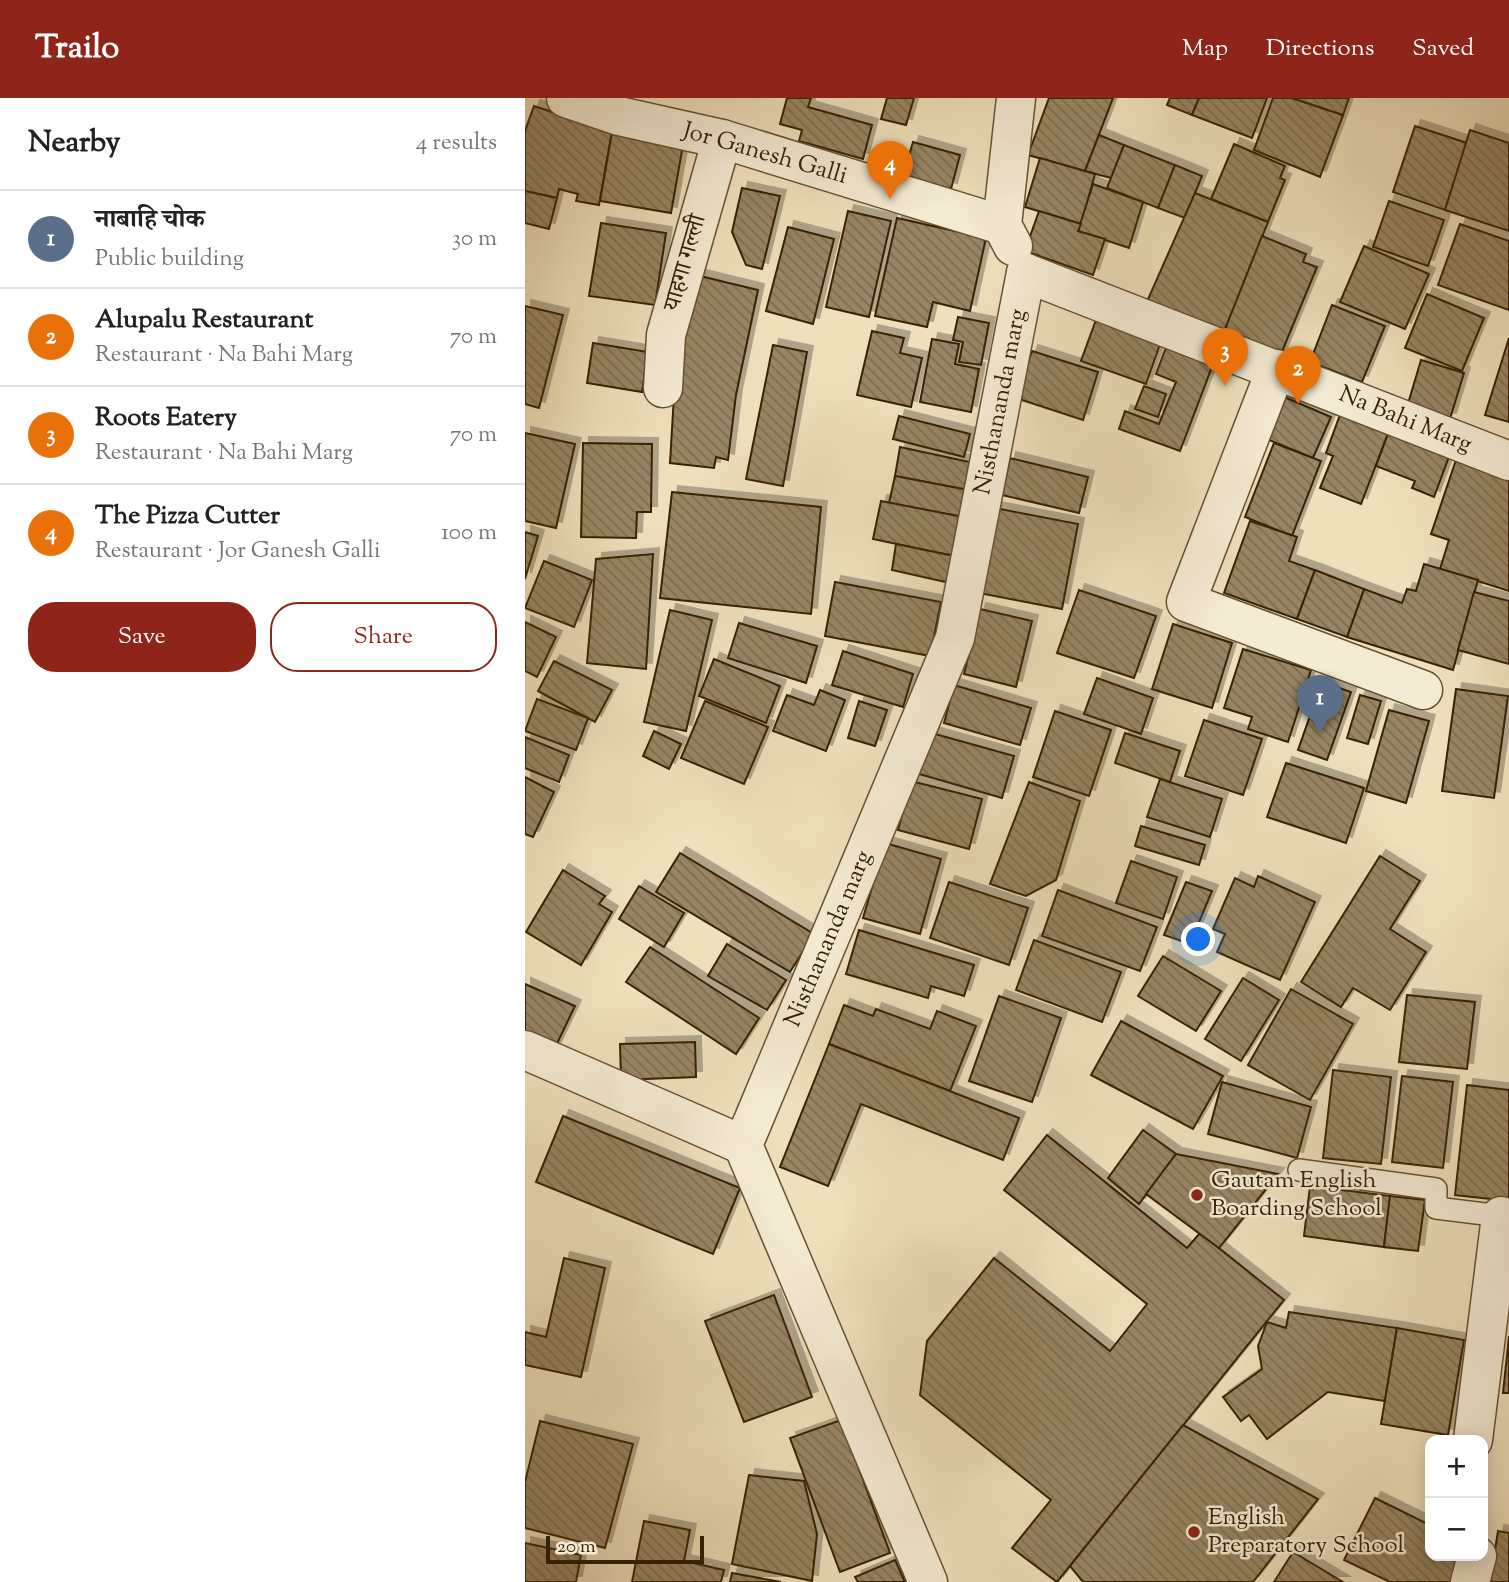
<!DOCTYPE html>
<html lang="en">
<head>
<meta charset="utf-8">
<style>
	:root { --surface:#fff; --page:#f6f6f6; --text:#222; --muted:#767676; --line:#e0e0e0; --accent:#8f2418 }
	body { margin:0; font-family:"Sorts Mill Goudy","Noto Serif Devanagari",serif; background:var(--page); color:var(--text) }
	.controls { position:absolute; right:21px; bottom:21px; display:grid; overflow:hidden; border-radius:14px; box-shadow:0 4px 18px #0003 }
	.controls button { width:63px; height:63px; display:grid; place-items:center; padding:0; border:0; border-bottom:2px solid var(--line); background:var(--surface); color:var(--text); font:35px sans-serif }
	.scale { position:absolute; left:21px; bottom:18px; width:158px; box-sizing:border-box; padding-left:7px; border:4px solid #382203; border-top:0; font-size:19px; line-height:24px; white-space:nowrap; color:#382203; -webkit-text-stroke:5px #f4ebd3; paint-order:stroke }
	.you { position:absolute; left:674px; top:842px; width:24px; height:24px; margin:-18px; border:5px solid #fff; border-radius:50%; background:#1a73e8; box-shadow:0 0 0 10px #1a73e833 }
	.badge { display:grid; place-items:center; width:46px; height:46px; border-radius:50%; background:var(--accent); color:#fff; font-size:23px; font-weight:700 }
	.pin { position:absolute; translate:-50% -58px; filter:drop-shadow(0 2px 4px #0008) }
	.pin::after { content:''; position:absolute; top:37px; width:24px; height:21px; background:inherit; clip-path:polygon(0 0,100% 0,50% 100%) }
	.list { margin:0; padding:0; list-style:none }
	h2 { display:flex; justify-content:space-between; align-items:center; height:91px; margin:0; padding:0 28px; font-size:30px }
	h2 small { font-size:23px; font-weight:400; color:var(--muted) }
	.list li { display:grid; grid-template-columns:46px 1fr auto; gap:21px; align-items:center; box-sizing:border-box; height:98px; padding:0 28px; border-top:2px solid var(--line) }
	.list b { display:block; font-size:26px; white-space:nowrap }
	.list p { margin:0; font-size:23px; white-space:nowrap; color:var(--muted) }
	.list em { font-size:23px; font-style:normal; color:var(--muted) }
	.actions { display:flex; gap:14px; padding:21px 28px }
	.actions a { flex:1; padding:16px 0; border:2px solid var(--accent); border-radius:28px; text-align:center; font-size:24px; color:var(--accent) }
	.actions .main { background:var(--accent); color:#fff }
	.map { position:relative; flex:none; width:984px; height:1484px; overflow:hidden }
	header { display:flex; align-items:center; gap:42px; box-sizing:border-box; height:98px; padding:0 35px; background:var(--accent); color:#fff }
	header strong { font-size:33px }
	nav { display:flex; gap:38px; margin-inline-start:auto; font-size:24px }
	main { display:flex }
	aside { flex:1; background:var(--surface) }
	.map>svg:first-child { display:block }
	.building { fill:url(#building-back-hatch); stroke:#382203; stroke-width:2; filter:url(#shadow) }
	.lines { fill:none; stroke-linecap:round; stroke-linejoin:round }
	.lane-casing { stroke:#665231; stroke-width:24 }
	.street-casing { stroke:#665231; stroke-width:41 }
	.lane { stroke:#f4ebd3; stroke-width:21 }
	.street { stroke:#f4ebd3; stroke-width:38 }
	.poi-dot { fill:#8f2418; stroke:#f4ebd3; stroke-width:2.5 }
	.labels { text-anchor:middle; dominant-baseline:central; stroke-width:5; stroke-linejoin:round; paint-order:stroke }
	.street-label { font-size:24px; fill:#382203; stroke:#f4ebd3 }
	.poi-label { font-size:24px; fill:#382203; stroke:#f4ebd3; text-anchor:start }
</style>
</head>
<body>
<header>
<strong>Trailo</strong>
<nav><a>Map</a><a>Directions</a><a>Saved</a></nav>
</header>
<main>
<aside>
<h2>Nearby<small>4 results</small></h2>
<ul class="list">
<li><span class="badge" style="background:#5c6f8a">1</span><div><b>नाबाहि चोक</b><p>Public building</p></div><em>30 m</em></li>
<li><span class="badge" style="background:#e8710a">2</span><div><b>Alupalu Restaurant</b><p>Restaurant · Na Bahi Marg</p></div><em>70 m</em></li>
<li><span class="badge" style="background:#e8710a">3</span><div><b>Roots Eatery</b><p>Restaurant · Na Bahi Marg</p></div><em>70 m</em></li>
<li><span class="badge" style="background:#e8710a">4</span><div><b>The Pizza Cutter</b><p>Restaurant · Jor Ganesh Galli</p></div><em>100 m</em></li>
</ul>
<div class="actions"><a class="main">Save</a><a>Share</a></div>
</aside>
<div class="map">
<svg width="984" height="1484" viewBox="0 0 984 1484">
	<defs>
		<pattern id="building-back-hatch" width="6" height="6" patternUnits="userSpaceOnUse" patternTransform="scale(1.75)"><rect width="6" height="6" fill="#978563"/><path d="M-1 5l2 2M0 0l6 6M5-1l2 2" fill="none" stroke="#7c6c4f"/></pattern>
		<filter id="shadow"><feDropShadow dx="6" dy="-6" stdDeviation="0" flood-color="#0004"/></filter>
	</defs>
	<rect width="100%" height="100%" fill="#eee0bb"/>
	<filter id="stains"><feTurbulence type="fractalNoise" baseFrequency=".00286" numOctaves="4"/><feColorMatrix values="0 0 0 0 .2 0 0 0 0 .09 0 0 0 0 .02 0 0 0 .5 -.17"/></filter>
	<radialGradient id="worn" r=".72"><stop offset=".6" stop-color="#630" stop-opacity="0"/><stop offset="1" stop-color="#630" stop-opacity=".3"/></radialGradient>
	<g class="building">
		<path d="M262,0H286L283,9L347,27L338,61L274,43L277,32L255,26Z"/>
		<path d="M362,0H389L381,27L356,21Z"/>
		<path d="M524,0H588L560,73L503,57Z"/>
		<path d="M645,0H674L667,17L642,7Z"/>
		<path d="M674,0H742L727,40L667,17Z"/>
		<path d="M748,0H767L818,17L795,79L729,52Z"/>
		<path d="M767,0H824L818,17Z"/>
		<path d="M9,8L87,34L74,107L51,103L53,96L34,91L32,100L0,93V33Z"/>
		<path d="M890,28L942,45L920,112L868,94Z"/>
		<path d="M945,32L984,45V133L920,112Z"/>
		<path d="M87,34L158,47L146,115L75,103Z"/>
		<path d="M574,37L599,47L586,80L560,73Z"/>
		<path d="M388,44L435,57L426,91L378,78Z"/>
		<path d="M709,46L760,68L755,80L760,82L743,124L686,101Z"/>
		<path d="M599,47L650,67L633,110L582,90Z"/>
		<path d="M515,60L570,76L556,126L500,109Z"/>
		<path d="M650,67L677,78L660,120L633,110Z"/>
		<path d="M568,86L618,104L604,150L553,133Z"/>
		<path d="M217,90L255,98L237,171L221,167L207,134Z"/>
		<path d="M0,93L32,100L24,131L0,125Z"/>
		<path d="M670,95L743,124L697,239L620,208Z"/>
		<path d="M864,103L919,122L903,168L848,149Z"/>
		<path d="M323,113L366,123L344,219L301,209Z"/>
		<path d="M514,113L556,126L553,133L580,141L568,177L500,153Z"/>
		<path d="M372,120L461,140L445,213L408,204L402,229L350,218Z"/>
		<path d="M76,125L141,135L130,207L64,198Z"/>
		<path d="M935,126L984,143V212L913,187Z"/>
		<path d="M263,129L309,141L288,226L241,213Z"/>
		<path d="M737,138L781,156L778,164L792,169L754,261L697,239Z"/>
		<path d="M839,148L904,176L880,231L815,204Z"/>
		<path d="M171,177L233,192L211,297L203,362L191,359L189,370L145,365L154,213Z"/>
		<path d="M902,196L959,220L937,273L880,250Z"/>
		<path d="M807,207L860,228L837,284L785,264Z"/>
		<path d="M0,208L38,217L14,310L0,306Z"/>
		<path d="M576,208L635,246L621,286L556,263Z"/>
		<path d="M433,219L464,225L456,267L434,264L438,244L428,242Z"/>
		<path d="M347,233L379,240L375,255L397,260L386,309L332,297Z"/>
		<path d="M984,240V324L960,317Z"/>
		<path d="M407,241L434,246L430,266L454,271L446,314L395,304Z"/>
		<path d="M643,244L690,261L655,353L594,331L600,313L634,326L651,284L631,276Z"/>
		<path d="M68,245L123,254L117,294L62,285Z"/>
		<path d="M248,247L282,254L258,388L221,381Z"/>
		<path d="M507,253L573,274L558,322L491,300Z"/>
		<path d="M896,262L939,275L925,321L882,309Z"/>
		<path d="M619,288L641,296L633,319L610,311Z"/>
		<path d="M750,295L806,319L788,360L732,337Z"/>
		<path d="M816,314L864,333L836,406L795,390L808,358L801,355Z"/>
		<path d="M374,318L445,336L439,359L368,341Z"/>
		<path d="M864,333L925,356L909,399L887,390L890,383L851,368Z"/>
		<path d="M0,335L50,346L31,430L0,423Z"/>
		<path d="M58,345L127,346L126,414H112L111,440L56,439Z"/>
		<path d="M749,345L796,363L767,438L720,419Z"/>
		<path d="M375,349L449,365L443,392L370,378Z"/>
		<path d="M932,359L984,376V493L915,471L924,442L906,436Z"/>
		<path d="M485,360L563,379L554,415L477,397Z"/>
		<path d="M370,378L443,392L438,419L364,405Z"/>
		<path d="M147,394L296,409L286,516L135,500Z"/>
		<path d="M356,403L438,419L429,458L348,441Z"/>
		<path d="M470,410L553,426L537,511L454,495Z"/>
		<path d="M725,423L772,439L764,463L790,472L772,521L699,495Z"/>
		<path d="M0,434L13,438L0,481Z"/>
		<path d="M371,446L429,458L425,485L367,472Z"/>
		<path d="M128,456L121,571L62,565L71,461Z"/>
		<path d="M19,463L67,482L49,529L0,510Z"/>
		<path d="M899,466L953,482L928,572L822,539L839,491L877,505L882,491L891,493Z"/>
		<path d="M790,472L839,491L822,539L772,521Z"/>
		<path d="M310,484L416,504L405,558L300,538Z"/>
		<path d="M554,492L631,518L609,580L532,555Z"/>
		<path d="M949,494L984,503V566L933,552Z"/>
		<path d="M455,511L507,523L491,589L439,576Z"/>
		<path d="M145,512L187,522L161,633L119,624Z"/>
		<path d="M0,524L31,539L12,579L0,573Z"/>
		<path d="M214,525L292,548L281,585L203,560Z"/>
		<path d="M648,526L707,545L687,610L627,591Z"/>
		<path d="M718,551L786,572L763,644L723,631L727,619L699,610Z"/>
		<path d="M318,553L388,576L378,609L307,587Z"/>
		<path d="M189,561L255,588L241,625L174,598Z"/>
		<path d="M29,563L87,592L70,624L13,593Z"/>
		<path d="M572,580L628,600L616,636L559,616Z"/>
		<path d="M797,584L826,594L802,662L773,652Z"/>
		<path d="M429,587L506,610L495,647L419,625Z"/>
		<path d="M931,591L983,598L969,700L917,693Z"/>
		<path d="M295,592L320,602L301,653L248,633L262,597L289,607Z"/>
		<path d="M835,597L856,603L843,646L822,640Z"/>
		<path d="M12,601L63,620L51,652L0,633Z"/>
		<path d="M180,603L243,629L219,686L156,660Z"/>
		<path d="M334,603L362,612L350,648L323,640Z"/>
		<path d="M864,612L904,623L881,705L841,693Z"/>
		<path d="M530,613L586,632L564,698L508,679Z"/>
		<path d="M679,622L737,641L718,697L660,678Z"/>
		<path d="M129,633L156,646L144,671L118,658Z"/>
		<path d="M403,634L489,658L477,700L391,675Z"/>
		<path d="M600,635L655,653L645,684L590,665Z"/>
		<path d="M0,639L44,657L34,684L0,670Z"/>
		<path d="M761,665L839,690L821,745L742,719Z"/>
		<path d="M0,679L29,694L8,739L0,736Z"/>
		<path d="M635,681L697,701L685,739L622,719Z"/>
		<path d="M386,683L457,701L444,751L373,732Z"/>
		<path d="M504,684L555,703L531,782L501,798L465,786Z"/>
		<path d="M616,728L680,747L674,767L610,748Z"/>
		<path d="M360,745L416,761L395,836L338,820Z"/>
		<path d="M155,755L289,836L265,874L131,794Z"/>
		<path d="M855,758L895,783L865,831L901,854L865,912L828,890L816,909L776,884Z"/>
		<path d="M606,763L652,779L638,821L591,805Z"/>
		<path d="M38,772L80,798L74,806L87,814L56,867L1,834Z"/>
		<path d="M733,778L790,804L755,882L692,854L700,836L688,831L710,780L729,789Z"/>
		<path d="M424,784L503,810L484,867L405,840Z"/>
		<path d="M661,784L687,793L665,846L639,837Z"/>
		<path d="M114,788L159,815L139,849L94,821Z"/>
		<path d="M533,792L632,829L615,873L517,838Z"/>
		<path d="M334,832L449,867L439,898L406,888L403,900L321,876Z"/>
		<path d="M509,842L596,874L577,924L491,892Z"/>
		<path d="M202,846L261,882L242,912L183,878Z"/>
		<path d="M125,849L234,920L211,956L101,884Z"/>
		<path d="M638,858L696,893L671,933L613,898Z"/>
		<path d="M718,880L754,902L716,963L680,941Z"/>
		<path d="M0,886L50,908L29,952L0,939Z"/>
		<path d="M766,891L828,926L785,1002L723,967Z"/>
		<path d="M882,897L950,904L942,971L874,964Z"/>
		<path d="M474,898L536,920L507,1004L444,983Z"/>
		<path d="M319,907L348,918L351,911L405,931L412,913L451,928L425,993L304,946Z"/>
		<path d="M596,923L698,978L668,1031L566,977Z"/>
		<path d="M170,944L171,979L96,982L95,946Z"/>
		<path d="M304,946L494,1020L478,1062L336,1006L303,1088L255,1069Z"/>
		<path d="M808,972L866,979L856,1066L798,1060Z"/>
		<path d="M877,978L928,984L918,1070L867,1064Z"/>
		<path d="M697,984L786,1009L772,1060L683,1036Z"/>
		<path d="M942,987L984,992V1103L930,1097Z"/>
		<path d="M38,1018L215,1090L188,1156L11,1084Z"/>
		<path d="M618,1032L651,1056L614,1106L583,1080Z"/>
		<path d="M522,1037L662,1150L675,1135L759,1202L532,1484L487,1450L526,1402L395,1297L402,1243L469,1160L585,1253L622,1206L479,1092Z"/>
		<path d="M651,1056L753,1076L694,1150L621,1096Z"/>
		<path d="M785,1088L865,1098L859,1149L779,1138Z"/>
		<path d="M865,1098L900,1102L893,1153L859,1149Z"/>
		<path d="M39,1160L80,1170L56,1279L0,1267V1234L21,1239Z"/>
		<path d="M249,1197L287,1299L219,1324L180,1223Z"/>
		<path d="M764,1214L872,1230L860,1303L803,1294L742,1341L724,1317L716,1323L698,1299L737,1271L733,1248L742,1224L761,1230Z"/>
		<path d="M872,1230L939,1242L923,1337L856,1326Z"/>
		<path d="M984,1238V1295H978Z"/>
		<path d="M316,1322L365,1455L315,1474L265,1340Z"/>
		<path d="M15,1323L108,1346L80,1450L0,1430V1384Z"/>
		<path d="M658,1327L793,1401L728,1484H558L545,1468Z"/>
		<path d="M224,1377L279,1383L292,1436L287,1483L207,1466Z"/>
		<path d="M850,1400L905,1427V1458H938L926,1484H865L819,1462Z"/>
		<path d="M119,1423L165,1432L159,1463L199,1472L196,1484H107Z"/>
		<path d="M973,1433L984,1435V1484H965Z"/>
		<path d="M0,1445L56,1457L51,1484H0Z"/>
		<path d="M768,1454L818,1484H749Z"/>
		<path d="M370,1462L380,1484H333L330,1479Z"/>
		<path d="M207,1475L256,1484H205Z"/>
	</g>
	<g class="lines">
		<g class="lane-casing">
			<path id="lane" d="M774,1072L911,1091V1110L976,1118"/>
		</g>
		<g class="street-casing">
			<g id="street">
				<path d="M41,0L94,18L197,41L477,127"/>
				<path d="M488,148L477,127L491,0"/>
				<path d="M501,175L984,363"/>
				<path d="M751,271L661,504L898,592"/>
				<path d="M138,290L141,237L197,41"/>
				<path d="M0,952L218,1047"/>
				<path d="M948,1342L976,1118"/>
				<path d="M403,1484L218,1047L430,540L501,175"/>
				<path d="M945,1484L952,1458"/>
			</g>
		</g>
		<use href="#lane" class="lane"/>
		<use href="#street" class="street"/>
	</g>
	<g class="poi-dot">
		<circle cx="672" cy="1097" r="7"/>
		<circle cx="669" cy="1434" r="7"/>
	</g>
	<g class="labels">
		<g class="street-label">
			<text transform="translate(240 56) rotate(16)">Jor Ganesh Galli</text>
			<text transform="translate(161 165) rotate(-74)">याहगा गल्ली</text>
			<text transform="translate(476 304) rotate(-79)">Nisthananda marg</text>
			<text transform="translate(880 322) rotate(22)">Na Bahi Marg</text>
			<text transform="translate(304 841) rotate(-67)">Nisthananda marg</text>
		</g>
		<g class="poi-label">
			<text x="686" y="1083">Gautam English<tspan x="686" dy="28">Boarding School</tspan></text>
			<text x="683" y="1420">English<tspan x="683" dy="28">Preparatory School</tspan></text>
		</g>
	</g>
	<rect width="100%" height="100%" filter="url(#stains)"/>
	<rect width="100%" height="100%" fill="url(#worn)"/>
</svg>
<div class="controls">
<button>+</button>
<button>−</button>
</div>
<div class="scale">20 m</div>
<div class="you"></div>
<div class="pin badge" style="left:795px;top:635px;background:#5c6f8a">1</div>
<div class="pin badge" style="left:773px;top:306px;background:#e8710a">2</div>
<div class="pin badge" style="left:700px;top:288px;background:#e8710a">3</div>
<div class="pin badge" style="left:365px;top:101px;background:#e8710a">4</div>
</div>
</main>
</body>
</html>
